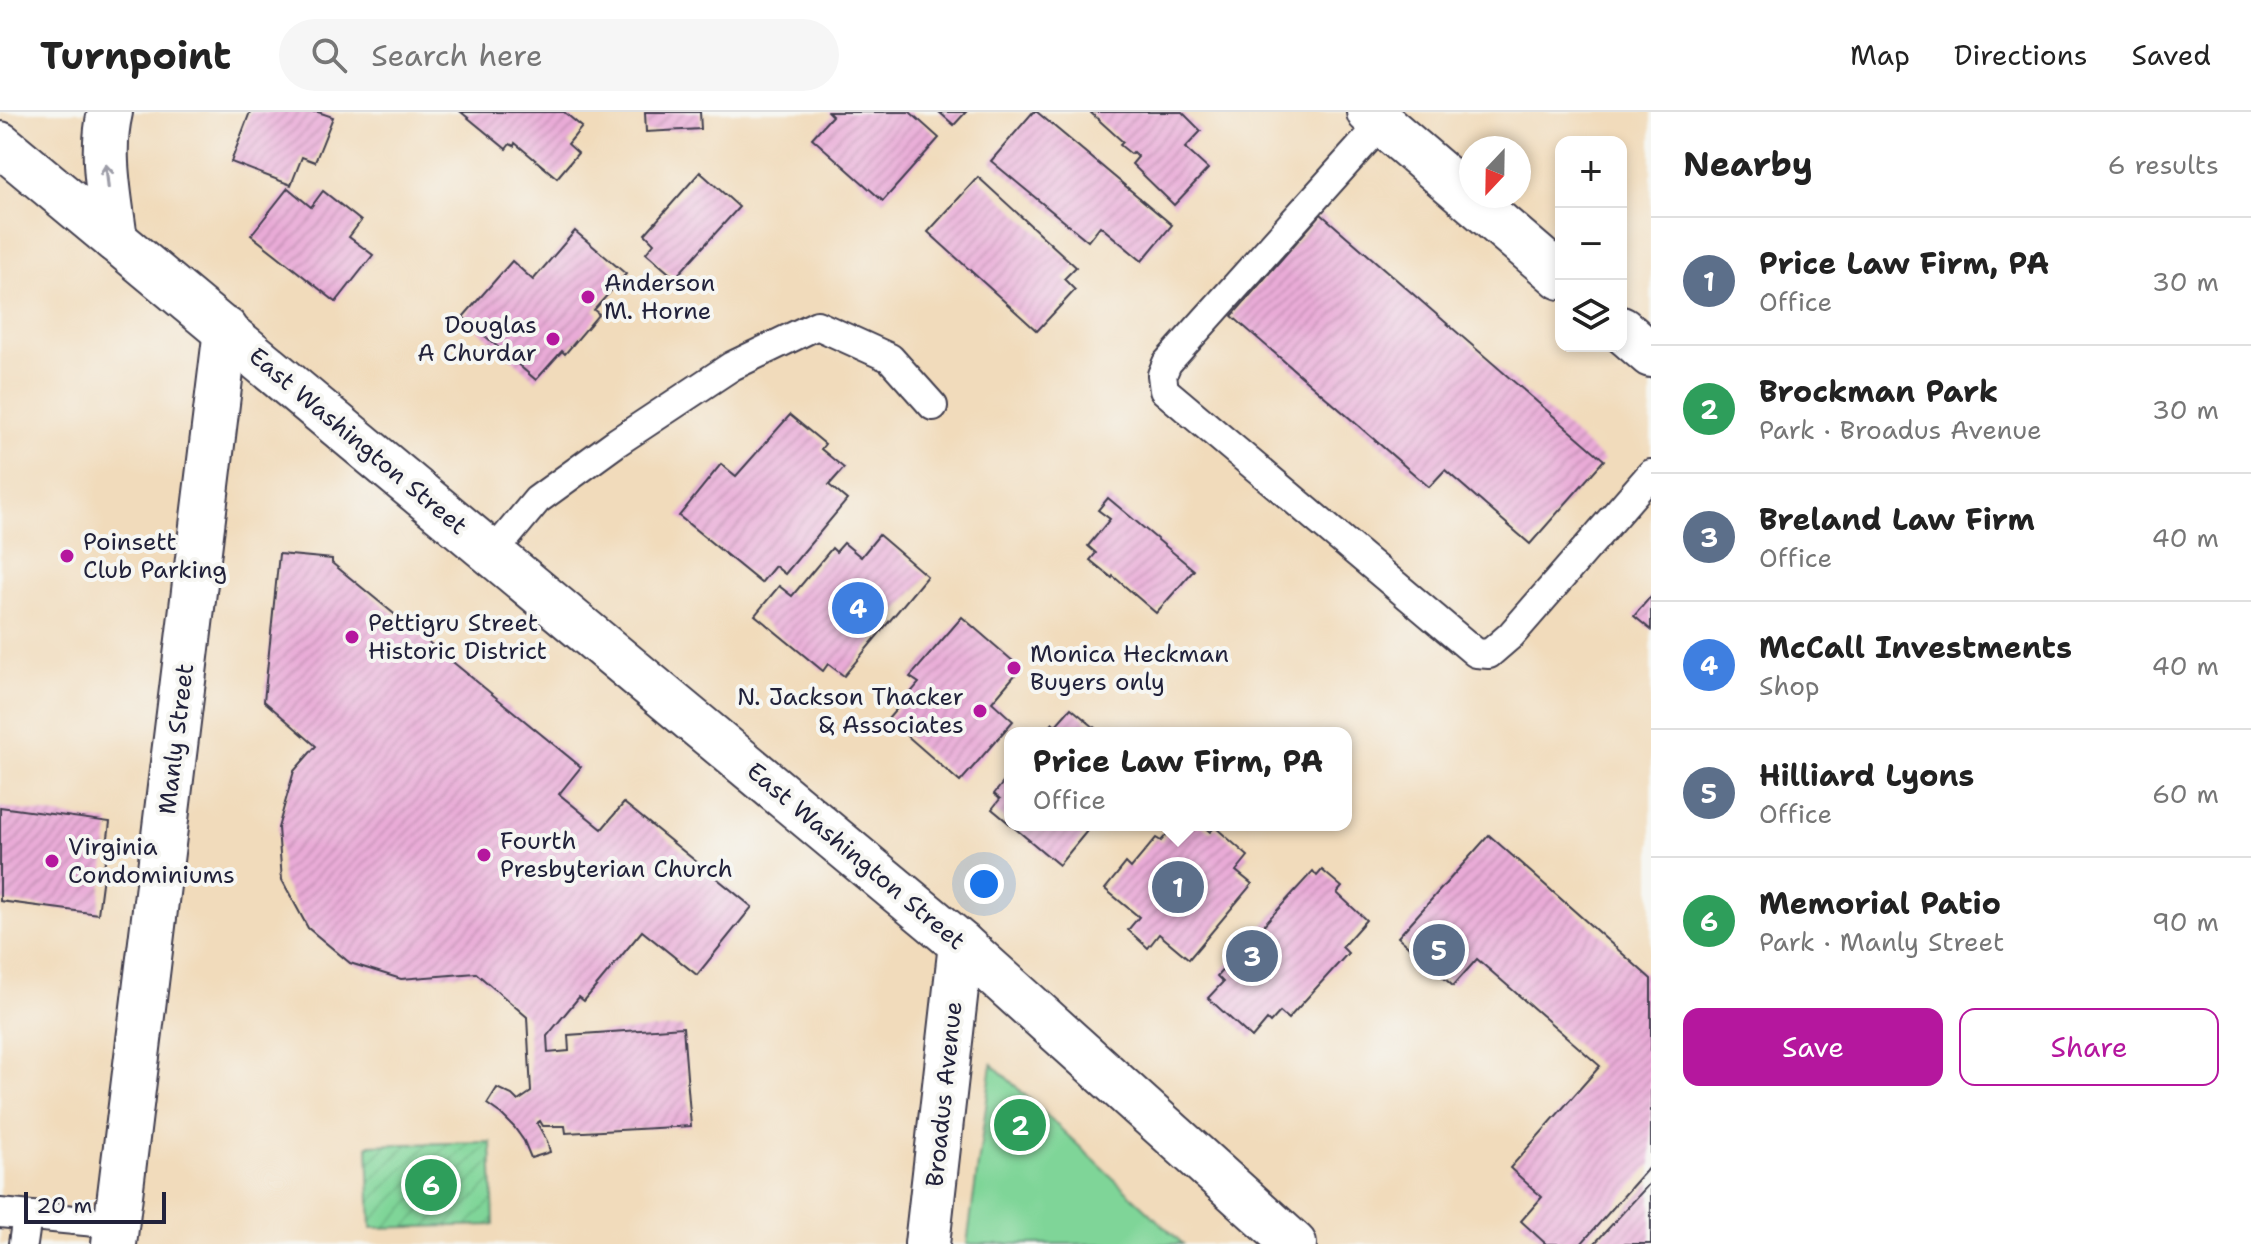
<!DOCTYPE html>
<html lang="en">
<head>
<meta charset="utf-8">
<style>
	:root { --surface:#fff; --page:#f6f6f6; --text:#222; --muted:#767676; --line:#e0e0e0; --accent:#b5179e }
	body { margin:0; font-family:"Shantell Sans",sans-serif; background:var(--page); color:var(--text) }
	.controls { position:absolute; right:24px; top:24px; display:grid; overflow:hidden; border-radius:16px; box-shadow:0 4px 12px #0003 }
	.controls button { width:72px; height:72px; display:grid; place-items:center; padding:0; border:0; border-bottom:2px solid var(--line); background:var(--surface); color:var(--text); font:40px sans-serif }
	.compass { position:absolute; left:1459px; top:24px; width:72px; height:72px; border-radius:50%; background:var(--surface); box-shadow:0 4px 12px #0003; rotate:202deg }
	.scale { position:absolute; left:24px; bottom:20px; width:142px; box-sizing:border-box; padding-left:8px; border:4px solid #22223b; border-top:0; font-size:22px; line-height:28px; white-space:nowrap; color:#22223b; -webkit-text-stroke:6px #f6f6f2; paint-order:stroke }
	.you { position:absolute; left:984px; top:772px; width:28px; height:28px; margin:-20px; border:6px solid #fff; border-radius:50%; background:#1a73e8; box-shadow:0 0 0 12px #1a73e833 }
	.badge { display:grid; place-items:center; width:52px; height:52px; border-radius:50%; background:var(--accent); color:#fff; font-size:26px; font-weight:700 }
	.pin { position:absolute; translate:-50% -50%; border:4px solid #fff; box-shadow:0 2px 8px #0006 }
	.popup { position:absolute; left:1004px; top:615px; width:348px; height:104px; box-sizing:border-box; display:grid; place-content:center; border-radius:16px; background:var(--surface); filter:drop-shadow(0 2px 6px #0005); font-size:26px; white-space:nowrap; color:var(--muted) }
	.popup b { font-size:30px; color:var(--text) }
	.popup::after { content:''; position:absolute; left:50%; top:100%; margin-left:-16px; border:16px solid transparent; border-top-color:var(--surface) }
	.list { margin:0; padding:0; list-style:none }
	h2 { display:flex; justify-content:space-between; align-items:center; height:104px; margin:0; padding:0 32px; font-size:34px }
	h2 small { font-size:26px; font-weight:400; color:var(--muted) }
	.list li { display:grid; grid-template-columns:52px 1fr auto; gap:24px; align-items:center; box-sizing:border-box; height:128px; padding:0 32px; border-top:2px solid var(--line) }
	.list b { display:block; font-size:30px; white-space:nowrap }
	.list p { margin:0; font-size:26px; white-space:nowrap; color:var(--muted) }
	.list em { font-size:26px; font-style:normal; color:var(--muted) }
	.actions { display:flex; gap:16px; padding:24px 32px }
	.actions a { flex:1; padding:18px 0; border:2px solid var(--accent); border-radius:16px; text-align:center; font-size:28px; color:var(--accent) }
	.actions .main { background:var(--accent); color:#fff }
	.icon { flex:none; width:44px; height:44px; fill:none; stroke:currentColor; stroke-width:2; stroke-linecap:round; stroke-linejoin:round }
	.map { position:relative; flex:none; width:1651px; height:1132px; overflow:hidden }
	header { display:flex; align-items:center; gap:48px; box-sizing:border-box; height:112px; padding:0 40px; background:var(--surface); border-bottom:2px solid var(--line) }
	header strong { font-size:38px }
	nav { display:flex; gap:44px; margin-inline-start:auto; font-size:28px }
	.search { width:560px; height:72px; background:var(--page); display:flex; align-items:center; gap:20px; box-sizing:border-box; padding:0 28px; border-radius:44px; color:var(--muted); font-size:30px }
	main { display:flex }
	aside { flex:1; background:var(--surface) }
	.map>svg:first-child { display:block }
	.park { fill:#7fd598; stroke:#507c6a; stroke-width:2 }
	.garden { fill:url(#garden-furrows); stroke:#507c6a; stroke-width:2 }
	.building { fill:url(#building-hatch) }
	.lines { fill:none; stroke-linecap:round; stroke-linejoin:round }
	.service-casing { stroke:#413e4e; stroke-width:32 }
	.minor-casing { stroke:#413e4e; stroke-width:48 }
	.tertiary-casing { stroke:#413e4e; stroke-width:48 }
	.service { stroke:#fff; stroke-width:28 }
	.minor { stroke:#fff; stroke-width:44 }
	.tertiary { stroke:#fff; stroke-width:44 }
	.oneway { stroke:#9c9ca7 }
	.poi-dot { fill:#b5179e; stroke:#f6f6f2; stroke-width:3 }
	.labels { text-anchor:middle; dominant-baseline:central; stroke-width:8; stroke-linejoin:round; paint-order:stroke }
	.poi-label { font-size:24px; fill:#22223b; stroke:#f6f6f2; text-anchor:start }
	.street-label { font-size:24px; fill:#22223b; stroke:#f6f6f2 }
</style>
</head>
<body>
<header>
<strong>Turnpoint</strong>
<div class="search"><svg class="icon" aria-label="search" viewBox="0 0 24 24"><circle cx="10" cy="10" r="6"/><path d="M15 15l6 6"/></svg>Search here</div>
<nav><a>Map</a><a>Directions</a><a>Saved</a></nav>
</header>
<main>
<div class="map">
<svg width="1651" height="1132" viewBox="0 0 1651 1132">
	<defs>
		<pattern id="garden-furrows" width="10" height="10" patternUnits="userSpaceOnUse" patternTransform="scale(2)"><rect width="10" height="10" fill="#7fd598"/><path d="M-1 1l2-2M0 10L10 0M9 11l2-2" fill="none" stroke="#6db784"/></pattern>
		<pattern id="building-hatch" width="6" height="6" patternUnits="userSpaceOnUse" patternTransform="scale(2)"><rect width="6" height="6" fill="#e9abd7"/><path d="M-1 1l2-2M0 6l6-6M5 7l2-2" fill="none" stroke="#c893b9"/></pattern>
	</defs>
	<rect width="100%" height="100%" fill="#f6f6f2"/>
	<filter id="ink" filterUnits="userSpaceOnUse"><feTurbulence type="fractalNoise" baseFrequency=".0125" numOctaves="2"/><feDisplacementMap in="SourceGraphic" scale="16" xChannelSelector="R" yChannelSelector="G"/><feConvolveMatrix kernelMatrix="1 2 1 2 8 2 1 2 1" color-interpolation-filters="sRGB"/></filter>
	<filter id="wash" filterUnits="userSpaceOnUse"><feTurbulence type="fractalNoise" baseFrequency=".006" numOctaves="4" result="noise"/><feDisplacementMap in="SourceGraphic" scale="32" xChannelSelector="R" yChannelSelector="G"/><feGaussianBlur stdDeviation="1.8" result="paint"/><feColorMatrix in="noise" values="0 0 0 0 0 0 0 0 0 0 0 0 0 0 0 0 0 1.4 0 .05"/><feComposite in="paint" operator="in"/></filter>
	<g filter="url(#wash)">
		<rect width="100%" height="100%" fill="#f1dbbb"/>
		<path class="park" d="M992,952L1183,1132H967Z"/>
		<path class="garden" d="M491,1030L494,1113L371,1116L368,1033Z"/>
		<g id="blocks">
			<g class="building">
				<path d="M250,0H318L333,5L315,50L302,45L291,73L231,50Z"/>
				<path d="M461,0H564L582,15L568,32L578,41L557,66L515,31L514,34L510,32L506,37Z"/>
				<path d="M645,0H700L701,17L646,20Z"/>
				<path d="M828,0H910L939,26L883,89L812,26L832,4Z"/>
				<path d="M939,0H966L954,13Z"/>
				<path d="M1033,0H1037L1172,113L1142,149L1100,114L1088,129L991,49Z"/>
				<path d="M1090,0H1182L1201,19L1185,36L1208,57L1174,93L1132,52L1138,45L1133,40L1131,42L1120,33L1123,30Z"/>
				<path d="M700,60L739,95L675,166L646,141L654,131L645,122Z"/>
				<path d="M978,65L1076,155L1064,167L1075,178L1037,219L928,120Z"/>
				<path d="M288,76L311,95L323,79L361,109L349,125L373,143L336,190L251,123Z"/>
				<path d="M1321,102L1604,348L1530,432L1445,358L1429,375L1232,204Z"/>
				<path d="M575,119L626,162L594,198L599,202L565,242L562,239L536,268L463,205L512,149L533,168Z"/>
				<path d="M790,303L825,332L821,337L844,356L829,373L847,388L785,462L775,454L761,471L679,404L721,352L736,364Z"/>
				<path d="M1108,386L1194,458L1156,501L1113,464L1112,466L1090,448L1096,441L1088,434L1110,407L1098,398Z"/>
				<path d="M879,423L927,464L844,564L828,552L823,559L755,503L779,474L792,484L832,436L836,440L844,431L861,445Z"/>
				<path d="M279,442L332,447V451L581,655L559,682L602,717L624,691L752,795L697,863L642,819L584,889L579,885L547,924L548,941L569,939L568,923L683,915L691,1014L566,1021L565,1014H543L540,1009L537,1011L547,1029L550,1040L531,1046L524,1029L514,1015L501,1002L487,992L497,976L512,983L518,989L531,980L527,905L476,861L401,867L350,851L308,816L282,768L278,716L294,659L316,634L264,589Z"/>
				<path d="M1651,484V518L1634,504Z"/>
				<path d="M962,505L1021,556L992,590L1013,609L960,670L888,607L919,571L910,565Z"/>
				<path d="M1071,596L1101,621H1044L1053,611L1056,613Z"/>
				<path d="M1010,662V712L992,697L1000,687L994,682Z"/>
				<path d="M0,695L110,710L98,802L0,789Z"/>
				<path d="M1011,713H1092L1059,753Z"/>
				<path d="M1175,713H1202L1210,720L1215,715L1248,744L1236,759L1252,772L1189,847L1159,822L1148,836L1128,818L1139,805L1105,777L1126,751L1131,756L1156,726L1161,729Z"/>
				<path d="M1489,723L1651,867V1053L1581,1132H1546L1521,1109L1542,1085L1510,1056L1600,954L1477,847L1453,874L1398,825Z"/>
				<path d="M1322,758L1342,775L1337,781L1366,808L1342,835L1348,841L1288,907L1280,900L1270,911L1267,908L1252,926L1208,886L1223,870L1217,864L1313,759L1317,764Z"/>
				<path d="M1651,1070V1132H1594Z"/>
			</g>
		</g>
	</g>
	<g filter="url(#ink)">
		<use href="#blocks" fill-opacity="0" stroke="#413e4e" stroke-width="2"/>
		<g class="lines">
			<g class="service-casing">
				<g id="service">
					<path d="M1382,11L1167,251L1162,263L1164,278L1476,541L1489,542L1511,523L1651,362"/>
					<path d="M493,441L537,388L617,330L732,254L817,213L890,246L933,294"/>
					<path d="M0,1101L117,1112"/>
					<path d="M23,1132L27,1104"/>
				</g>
			</g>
			<g class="minor-casing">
				<g id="minor">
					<path d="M110,0C100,42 110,86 115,128"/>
					<path d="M114,1132L226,218"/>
					<path d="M927,1132L961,832"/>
				</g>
			</g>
			<g class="tertiary-casing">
				<g id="tertiary">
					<path d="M1369,0L1561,165"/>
					<path d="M0,32L961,832L1294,1132"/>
					<path d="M1621,217L1651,243"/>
				</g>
			</g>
			<use href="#service" class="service"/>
			<use href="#minor" class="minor"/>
			<use href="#tertiary" class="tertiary"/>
		</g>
		<defs><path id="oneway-shaft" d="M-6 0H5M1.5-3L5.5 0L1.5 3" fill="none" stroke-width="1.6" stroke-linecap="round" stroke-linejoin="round" transform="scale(2)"/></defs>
		<use class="oneway" href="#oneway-shaft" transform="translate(107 64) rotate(-96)"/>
	</g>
	<g class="poi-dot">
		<circle cx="588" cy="185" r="8"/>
		<circle cx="553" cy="227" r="8"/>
		<circle cx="67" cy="444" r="8"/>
		<circle cx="352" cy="525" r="8"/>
		<circle cx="1014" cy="556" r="8"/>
		<circle cx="980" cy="599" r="8"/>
		<circle cx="484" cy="743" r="8"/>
		<circle cx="52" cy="749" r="8"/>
	</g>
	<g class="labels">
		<g class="poi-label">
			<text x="604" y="171">Anderson<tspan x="604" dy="28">M. Horne</tspan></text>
			<text x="537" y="213" text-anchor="end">Douglas<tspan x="537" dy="28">A Churdar</tspan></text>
			<text x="83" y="430">Poinsett<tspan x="83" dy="28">Club Parking</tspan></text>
			<text x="368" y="511">Pettigru Street<tspan x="368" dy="28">Historic District</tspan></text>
			<text x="1030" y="542">Monica Heckman<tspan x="1030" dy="28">Buyers only</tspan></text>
			<text x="964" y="585" text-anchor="end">N. Jackson Thacker<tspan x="964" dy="28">&amp; Associates</tspan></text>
			<text x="500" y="729">Fourth<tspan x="500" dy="28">Presbyterian Church</tspan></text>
			<text x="68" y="735">Virginia<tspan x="68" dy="28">Condominiums</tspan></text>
		</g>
		<g class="street-label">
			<text transform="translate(358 329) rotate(40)">East Washington Street</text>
			<text transform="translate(176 627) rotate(-83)">Manly Street</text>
			<text transform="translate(856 744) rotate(40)">East Washington Street</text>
			<text transform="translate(944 982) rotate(-84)">Broadus Avenue</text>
		</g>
	</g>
</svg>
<div class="controls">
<button>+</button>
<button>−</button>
<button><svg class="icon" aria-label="layers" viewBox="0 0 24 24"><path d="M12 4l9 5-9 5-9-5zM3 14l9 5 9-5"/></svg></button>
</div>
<svg class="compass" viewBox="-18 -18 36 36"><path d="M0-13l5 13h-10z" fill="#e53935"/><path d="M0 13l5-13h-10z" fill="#767676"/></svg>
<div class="scale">20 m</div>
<div class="you"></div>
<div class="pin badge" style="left:1178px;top:775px;background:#5c6f8a">1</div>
<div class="popup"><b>Price Law Firm, PA</b>Office</div>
<div class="pin badge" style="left:1020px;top:1013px;background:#2e9e5b">2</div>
<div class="pin badge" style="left:1252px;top:844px;background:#5c6f8a">3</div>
<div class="pin badge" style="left:858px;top:496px;background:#3f7fe0">4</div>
<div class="pin badge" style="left:1439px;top:838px;background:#5c6f8a">5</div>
<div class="pin badge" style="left:431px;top:1073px;background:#2e9e5b">6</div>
</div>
<aside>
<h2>Nearby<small>6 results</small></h2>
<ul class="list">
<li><span class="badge" style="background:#5c6f8a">1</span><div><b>Price Law Firm, PA</b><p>Office</p></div><em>30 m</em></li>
<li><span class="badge" style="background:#2e9e5b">2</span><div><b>Brockman Park</b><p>Park · Broadus Avenue</p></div><em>30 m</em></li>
<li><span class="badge" style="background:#5c6f8a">3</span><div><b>Breland Law Firm</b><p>Office</p></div><em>40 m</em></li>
<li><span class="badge" style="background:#3f7fe0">4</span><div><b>McCall Investments</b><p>Shop</p></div><em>40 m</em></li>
<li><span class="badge" style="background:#5c6f8a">5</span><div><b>Hilliard Lyons</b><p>Office</p></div><em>60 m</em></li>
<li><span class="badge" style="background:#2e9e5b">6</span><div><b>Memorial Patio</b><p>Park · Manly Street</p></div><em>90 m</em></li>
</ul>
<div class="actions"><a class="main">Save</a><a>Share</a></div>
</aside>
</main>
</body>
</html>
